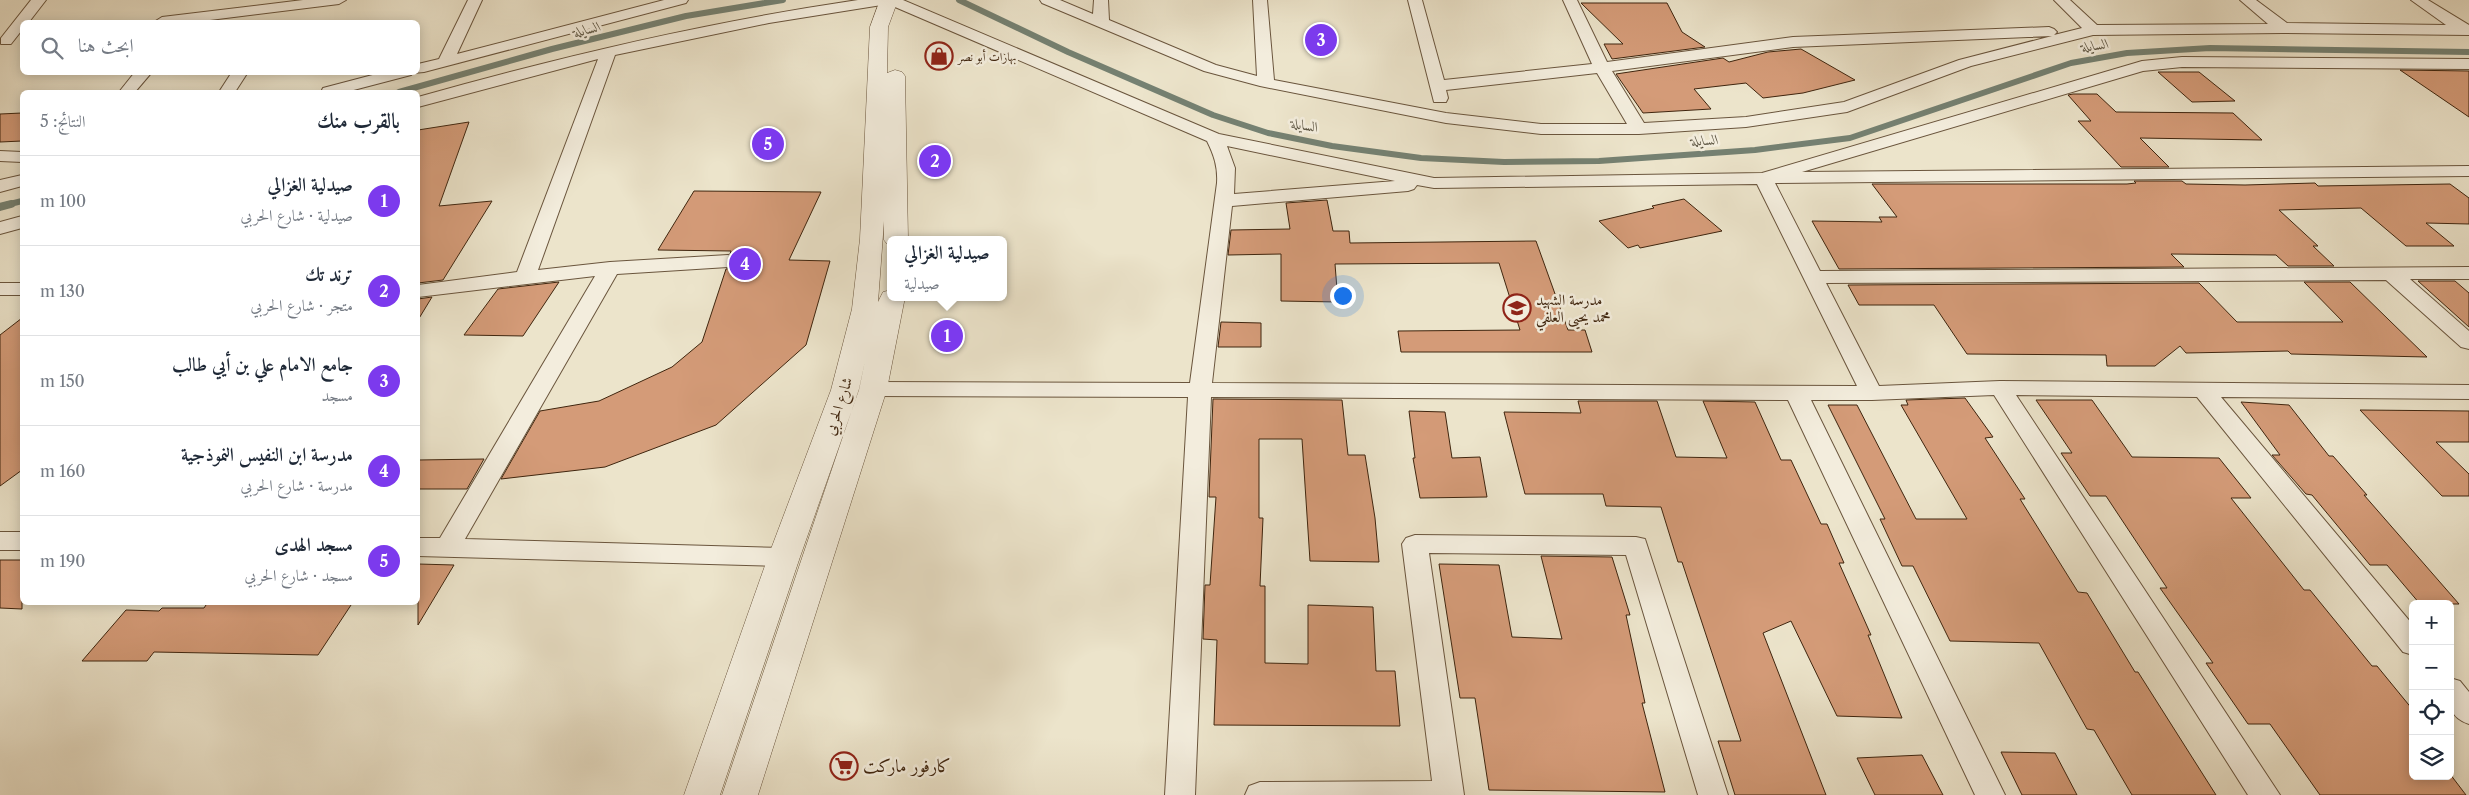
<!DOCTYPE html>
<html lang="ar">
<head>
<meta charset="utf-8">
<style>
	:root { --surface:#fff; --page:#f2f2f3; --text:#1f2937; --muted:#747a83; --line:#e0e1e3; --accent:#7c3aed }
	body { margin:0; font-family:"Libre Caslon Text",Amiri,serif; background:var(--page); color:var(--text); direction:rtl }
	.controls { position:absolute; right:15px; bottom:15px; display:grid; overflow:hidden; border-radius:8px; box-shadow:0 2px 12px #0003 }
	.controls button { width:45px; height:45px; display:grid; place-items:center; padding:0; border:0; border-bottom:1px solid var(--line); background:var(--surface); color:var(--text); font:25px sans-serif }
	.you { position:absolute; left:1342px; top:295px; width:18px; height:18px; margin:-12px; border:4px solid #fff; border-radius:50%; background:#1a73e8; box-shadow:0 0 0 8px #1a73e833 }
	.badge { display:grid; place-items:center; width:32px; height:32px; border-radius:50%; background:var(--accent); color:#fff; font-size:16px; font-weight:700 }
	.pin { position:absolute; translate:-50% -50%; border:2px solid #fff; box-shadow:0 1px 5px #0006 }
	.popup { position:absolute; left:887px; top:236px; width:120px; height:65px; box-sizing:border-box; display:grid; place-content:center; border-radius:8px; background:var(--surface); filter:drop-shadow(0 1px 4px #0005); font-size:16px; white-space:nowrap; color:var(--muted) }
	.popup b { font-size:19px; color:var(--text) }
	.popup::after { content:''; position:absolute; left:50%; top:100%; margin-left:-10px; border:10px solid transparent; border-top-color:var(--surface) }
	.list { margin:0; padding:0; list-style:none }
	h2 { display:flex; justify-content:space-between; align-items:center; height:65px; margin:0; padding:0 20px; font-size:21px }
	h2 small { font-size:16px; font-weight:400; color:var(--muted) }
	.list li { display:grid; grid-template-columns:32px 1fr auto; gap:15px; align-items:center; box-sizing:border-box; height:90px; padding:0 20px; border-top:1px solid var(--line) }
	.list b { display:block; font-size:19px; white-space:nowrap }
	.list p { margin:0; font-size:16px; white-space:nowrap; color:var(--muted) }
	.list em { font-size:16px; font-style:normal; color:var(--muted) }
	.icon { flex:none; width:28px; height:28px; fill:none; stroke:currentColor; stroke-width:2; stroke-linecap:round; stroke-linejoin:round }
	.map { position:relative; flex:none; width:2469px; height:795px; overflow:hidden; direction:ltr }
	.search { position:absolute; background:var(--surface); box-shadow:0 2px 12px #0003; left:20px; top:20px; width:400px; height:55px; display:flex; align-items:center; gap:12px; box-sizing:border-box; padding:0 18px; border-radius:8px; color:var(--muted); font-size:19px }
	.panel { position:absolute; background:var(--surface); box-shadow:0 2px 12px #0003; left:20px; top:90px; width:400px; height:515px; border-radius:8px; direction:rtl }
	.map>svg:first-child { display:block }
	.lines { fill:none; stroke-linecap:round; stroke-linejoin:round }
	.stream-far1 { stroke:#758172; stroke-width:6 }
	.stream { stroke:#758172; stroke-width:8 }
	.building { fill:#d49b78; stroke:#3f250e }
	.minor-casing { stroke:#6a553d; stroke-width:2 }
	.tertiary-casing { stroke:#6a553d; stroke-width:1 }
	.minor { fill:#f3eddd; fill-rule:evenodd }
	.tertiary { fill:#f3eddd; fill-rule:evenodd }
	.labels { text-anchor:middle; dominant-baseline:central; stroke-width:5; stroke-linejoin:round; paint-order:stroke }
	.far-poi-label { font-size:12px; fill:#3f250e; stroke:#f3eddd; text-anchor:start }
	.far-water-label { font-size:14px; font-style:italic; fill:#5a5340; stroke:#f3eddd }
	.poi-label { font-size:15px; fill:#3f250e; stroke:#f3eddd; text-anchor:start }
	.street-label { font-size:15px; fill:#3f250e; stroke:#f3eddd }
	.near-poi-label { font-size:18px; fill:#3f250e; stroke:#f3eddd; text-anchor:start }
</style>
</head>
<body>
<div class="map">
<svg width="2469" height="795" viewBox="0 0 2469 795">
	<rect width="100%" height="100%" fill="#ece4cb"/>
	<filter id="stains"><feTurbulence type="fractalNoise" baseFrequency=".004" numOctaves="4"/><feColorMatrix values="0 0 0 0 .2 0 0 0 0 .09 0 0 0 0 .02 0 0 0 .5 -.17"/></filter>
	<radialGradient id="worn" r=".72"><stop offset=".6" stop-color="#630" stop-opacity="0"/><stop offset="1" stop-color="#630" stop-opacity=".3"/></radialGradient>
	<g class="lines">
		<g class="stream-far1">
			<path d="M959,0L1068,52L1213,115L1268,133L1332,146L1421,158L1504,162L1599,161L1755,150L1850,138L2071,63L2127,53L2210,48L2469,52"/>
			<path d="M399,92L552,49L686,16L783,0"/>
			<path d="M6,205L22,201"/>
		</g>
		<path class="stream" d="M0,207L11,204"/>
	</g>
	<g class="building">
		<path d="M1581,3H1667L1682,32L1705,47L1612,59L1604,44H1623Z"/>
		<path d="M1801,49L1855,80L1803,93L1763,98L1746,83L1694,89L1711,109L1643,113L1616,74L1723,58L1729,62L1768,52Z"/>
		<path d="M2400,70L2469,71V117Z"/>
		<path d="M2158,72H2199L2235,101L2192,102Z"/>
		<path d="M2073,94H2097L2116,112L2233,113L2262,140L2140,138L2169,167H2121L2078,121H2091L2068,95Z"/>
		<path d="M22,113V141L0,142V114Z"/>
		<path d="M469,122L439,206L492,201L443,280L418,283V130Z"/>
		<path d="M2134,181H2182L2186,184L2245,185L2315,183L2318,186L2450,184L2469,198V224L2426,223L2454,246H2406L2361,208L2279,210L2318,246H2313L2334,266H2288L2276,255L2171,254L2184,267L1839,269L1812,221L1882,222L1879,217H1897L1872,184H2127L2136,183Z"/>
		<path d="M694,191L821,192L789,260L830,261L806,345L716,425L605,467L501,479L540,411L599,401L672,367L702,342L726,269L736,267L740,261L736,256L730,254L731,251L658,250Z"/>
		<path d="M1684,199L1722,231L1640,248L1638,245L1628,248L1599,221L1654,208L1652,206Z"/>
		<path d="M1327,200L1333,231H1349L1350,243L1536,241L1568,330H1585L1592,352H1401L1398,331L1520,330L1499,263L1335,264L1338,302L1281,301V254L1228,255L1231,230L1290,229L1286,203Z"/>
		<path d="M2418,281H2455L2469,293V327Z"/>
		<path d="M559,282L523,336L464,335L498,289Z"/>
		<path d="M2304,282H2350L2427,357L2291,354L2288,351L2186,353L2180,346L2155,366H2107L2106,355L1967,354L1934,305H1859L1848,285L2199,283L2237,322H2343Z"/>
		<path d="M432,297L418,320V299Z"/>
		<path d="M22,318V470L0,486V335Z"/>
		<path d="M1221,322L1261,323V347H1218Z"/>
		<path d="M1965,398L1993,437L1985,438L2025,499H2020L2078,592L2087,593L2135,672H2138L2216,795H2132L2094,730L2087,729L2039,643L1950,641L1913,566H1902L1880,519H1885L1828,405H1857L1916,519H1967L1901,405H1908L1906,400Z"/>
		<path d="M1213,399L1342,400L1348,455H1365L1375,518L1379,562L1310,561L1302,439H1259V518H1263L1260,586H1265V663L1308,664V605L1373,607L1376,671H1395L1400,726L1214,725L1217,640L1203,639L1205,585H1210L1216,497H1209Z"/>
		<path d="M2036,400H2092L2132,457L2219,458L2251,498H2231L2304,590H2310L2372,666H2377L2413,710V776H2450V774L2466,795H2320L2270,724H2248L2206,663H2213L2160,588H2167L2106,496H2090L2061,453H2072Z"/>
		<path d="M1578,401H1657L1676,457L1727,458L1703,401L1755,402L1781,460H1791L1821,524H1827L1844,563H1839L1871,635H1868L1902,718L1837,716L1791,621L1763,633L1826,795H1735L1718,741H1741L1682,562H1678L1661,507L1606,506L1603,494H1525L1504,412L1581,413Z"/>
		<path d="M2241,402L2289,405L2329,456H2333L2367,495H2364L2459,604H2420L2387,565H2370L2312,495L2306,494L2272,455H2280Z"/>
		<path d="M2360,410L2469,411V442H2436L2469,474V496H2442Z"/>
		<path d="M1409,411L1445,412L1452,458L1480,457L1487,497L1420,498L1413,458H1415Z"/>
		<path d="M484,459L467,489H418V460Z"/>
		<path d="M1541,556L1612,557L1630,615H1626L1645,703H1642L1665,792L1489,790L1475,698H1460L1439,564L1499,565L1512,637L1562,639Z"/>
		<path d="M0,560H22V609L0,608Z"/>
		<path d="M418,564L454,565L418,625Z"/>
		<path d="M208,602H353L318,655L154,652L147,661H82L126,610L159,611L162,608H204Z"/>
		<path d="M2001,752L2055,753L2077,795H2022Z"/>
		<path d="M1922,755L1943,795H1875L1857,758Z"/>
	</g>
	<g class="lines">
		<g class="minor-casing">
			<g id="minor">
				<path d="M31,0H46L29,22H22V30L11,44H1V38Z"/>
				<path d="M303,0H346L339,4L194,22H154L162,17Z"/>
				<path d="M468,0H482L457,54L664,0H688L686,3L424,72L413,73L411,75L346,92H321L323,88L384,72H418V64L439,59Z"/>
				<path d="M858,0H903L1219,134L1434,178L1762,173L2142,61L2182,57L2469,59V69L2182,67L2143,71L1802,172L2469,166V176L1775,183L1820,271L2469,267V279H2410L2469,331V349L2461,347L2386,280L1826,283L1879,386L2000,381L2469,385V399L2221,397L2413,625V655L2403,652L2197,397L2016,395L2280,795H2248L1994,395L1872,400H1811L2005,795H1975L1788,400L1211,397L1195,795H1165L1188,397L873,396L865,394L862,389L865,384L873,382L1190,383L1217,183C1218,167 1214,155 1207,141L888,4L769,23L615,55L538,270L610,262L728,255L735,257L738,261L735,265L728,267L617,274L465,539L784,548L793,550L797,557L793,564L784,566L418,556V538H440L595,276L418,297V285L517,272L598,59L418,107V97C563,56 708,22 858,0ZM1227,146L1395,181L1234,194L1235,168ZM1757,184L1857,386L1212,383L1232,206L1408,191L1414,189L1417,185L1434,188Z"/>
				<path d="M1040,0H1060L1093,14L1094,0H1108L1109,20L1216,65L1257,76L1253,0H1267L1274,80L1446,113L1541,124H1627L1597,73L1446,90L1448,98L1446,102H1434L1408,0H1422L1444,80L1592,64L1563,0H1577L1607,62L1793,37L2049,27L2054,29L2057,32L2054,35L2082,28L2054,0H2070L2097,25L2268,24L2240,0H2256L2287,23L2446,25L2411,0H2428L2469,25V35L2283,33L2093,35L1971,66L1847,112L1746,127L1639,134H1541L1446,123L1260,86L1204,71L1042,3ZM2052,36L1959,60L1844,102L1746,117L1644,123L1612,71L1793,47Z"/>
				<path d="M135,72H152L135,92H119Z"/>
				<path d="M232,72H248L235,92H219Z"/>
				<path d="M0,151L22,152V162L0,161Z"/>
				<path d="M22,175V186L0,192V180Z"/>
				<path d="M22,216V228L0,234V222Z"/>
				<rect x="0" y="283" width="22" height="12"/>
				<rect x="0" y="532" width="22" height="18"/>
				<path d="M1415,535L1636,537L1645,539L1728,795H1698L1626,555L1429,553L1464,795H1245L1249,786L1260,782L1432,781L1402,544L1406,538Z"/>
				<path d="M2450,678L2460,681L2469,692V724C2445,716 2450,699 2450,678Z"/>
			</g>
		</g>
		<g class="tertiary-casing">
			<path id="tertiary" d="M880,0H898L888,27L887,73L895,70L902,72L905,76L908,240H891V246L888,245L884,240V221L878,302L883,292L891,290V297H905L887,389L758,795H722L859,389L865,361L859,390L800,557L720,795H684L768,557L831,390L852,309L860,239L870,27Z"/>
		</g>
		<use href="#minor" class="minor"/>
		<use href="#tertiary" class="tertiary"/>
	</g>
	<defs>
		<g id="shop-ring" transform="scale(1.4375)"><circle r="9.5" fill="#f3eddd" stroke="#8f2418" stroke-width="1.5"/><path d="M-5-2.5h2.3a2.7 3.5 0 0 1 5.4 0H5L5.5 6h-11ZM-1.5-2.5h3a1.5 2.3 0 0 0-3 0Z" fill="#8f2418"/></g>
		<g id="school-ring" transform="scale(1.4375)"><circle r="9.5" fill="#f3eddd" stroke="#8f2418" stroke-width="1.5"/><path d="M0-5L7-2L0 1L-7-2ZM-4 1L0 2.5L4 1V4Q0 6-4 4Z" fill="#8f2418"/></g>
		<g id="supermarket-ring" transform="scale(1.4375)"><circle r="9.5" fill="#f3eddd" stroke="#8f2418" stroke-width="1.5"/><path d="M-6-5.5h2.5l.6 2H6L4.5 2H-2.5L-4.4-4H-6ZM-1.5 3.2a1.3 1.3 0 1 0 .1 0ZM3 3.2a1.3 1.3 0 1 0 .1 0Z" fill="#8f2418"/></g>
	</defs>
	<g fill-rule="evenodd">
		<use href="#shop-ring" x="939" y="56"/>
		<use href="#school-ring" x="1517" y="308"/>
		<use href="#supermarket-ring" x="844" y="766"/>
	</g>
	<g class="labels">
		<g class="far-poi-label">
			<text x="958" y="56">بهارات أبو نصر</text>
		</g>
		<g class="far-water-label">
			<text transform="translate(587 29) rotate(-15)">السايلة</text>
			<text transform="translate(2095 45) rotate(-9)">السايلة</text>
			<text transform="translate(1305 125) rotate(9)">السايلة</text>
			<text transform="translate(1705 140) rotate(-4)">السايلة</text>
		</g>
		<g class="poi-label">
			<text x="1536" y="299">مدرسة الشهيد<tspan x="1536" dy="17">محمد يحيى العلفي</tspan></text>
		</g>
		<g class="street-label">
			<text transform="translate(838 406) rotate(-72)">شارع الحربي</text>
		</g>
		<g class="near-poi-label">
			<text x="863" y="766">كارفور ماركت</text>
		</g>
	</g>
	<rect width="100%" height="100%" filter="url(#stains)"/>
	<rect width="100%" height="100%" fill="url(#worn)"/>
</svg>
<div class="controls">
<button>+</button>
<button>−</button>
<button><svg class="icon" aria-label="locate" viewBox="0 0 24 24"><circle cx="12" cy="12" r="6"/><path d="M12 2v4M12 18v4M2 12h4M18 12h4"/></svg></button>
<button><svg class="icon" aria-label="layers" viewBox="0 0 24 24"><path d="M12 4l9 5-9 5-9-5zM3 14l9 5 9-5"/></svg></button>
</div>
<div class="you"></div>
<div class="pin badge" style="left:947px;top:336px">1</div>
<div class="popup"><b>صيدلية الغزالي</b>صيدلية</div>
<div class="pin badge" style="left:935px;top:161px">2</div>
<div class="pin badge" style="left:1321px;top:40px">3</div>
<div class="pin badge" style="left:745px;top:264px">4</div>
<div class="pin badge" style="left:768px;top:144px">5</div>
<div class="search"><svg class="icon" aria-label="search" viewBox="0 0 24 24"><circle cx="10" cy="10" r="6"/><path d="M15 15l6 6"/></svg>ابحث هنا</div>
<section class="panel">
<h2>بالقرب منك<small>النتائج: 5</small></h2>
<ul class="list">
<li><span class="badge">1</span><div><b>صيدلية الغزالي</b><p>صيدلية · شارع الحربي</p></div><em>100 m</em></li>
<li><span class="badge">2</span><div><b>ترند تك</b><p>متجر · شارع الحربي</p></div><em>130 m</em></li>
<li><span class="badge">3</span><div><b>جامع الامام علي بن أيي طالب</b><p>مسجد</p></div><em>150 m</em></li>
<li><span class="badge">4</span><div><b>مدرسة ابن النفيس النموذجية</b><p>مدرسة · شارع الحربي</p></div><em>160 m</em></li>
<li><span class="badge">5</span><div><b>مسجد الهدى</b><p>مسجد · شارع الحربي</p></div><em>190 m</em></li>
</ul>
</section>
</div>
</body>
</html>
